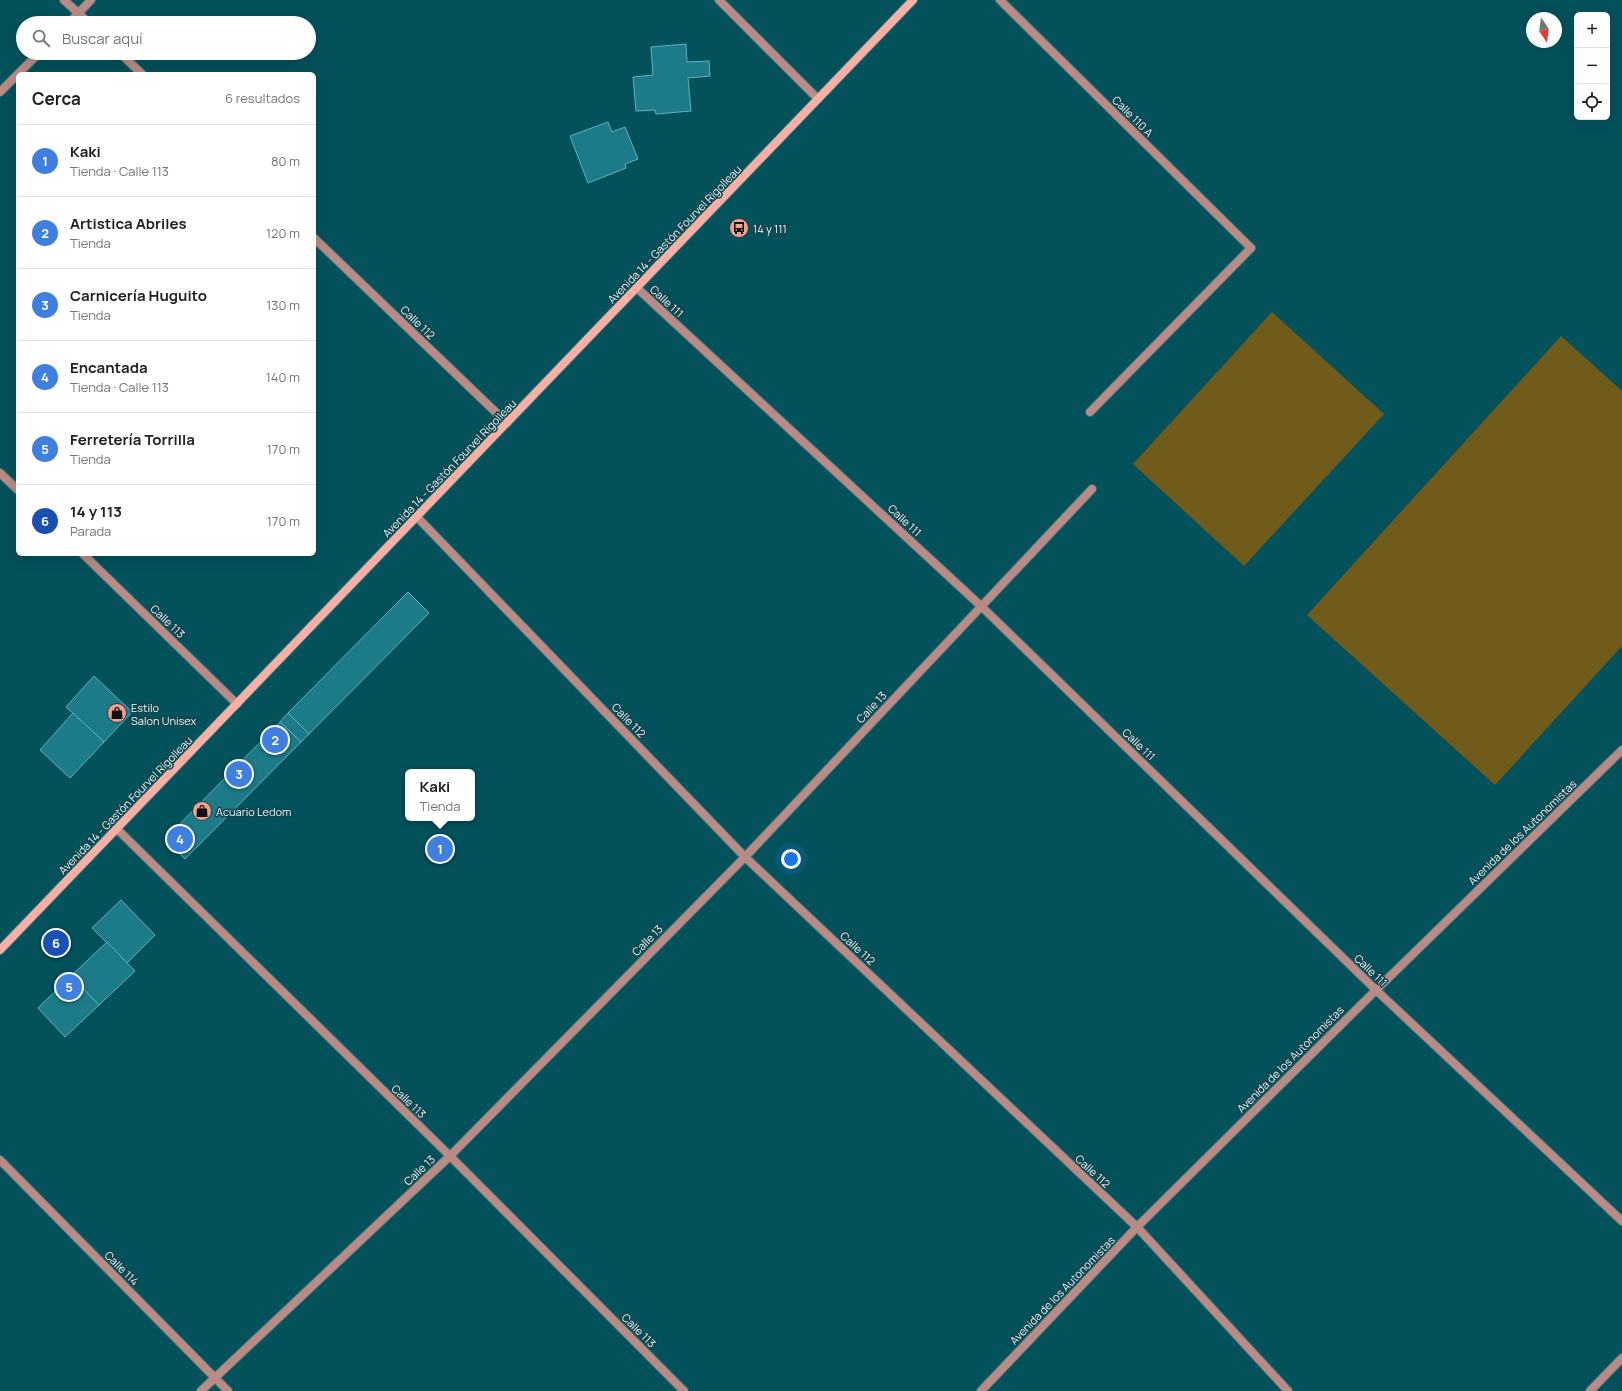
<!DOCTYPE html>
<html lang="es">
<head>
<meta charset="utf-8">
<style>
	:root { --surface:#fff; --page:#f2f2f2; --text:#202124; --muted:#757577; --line:#e0e0e0; --accent:#ea580c }
	body { margin:0; font-family:Manrope,sans-serif; background:var(--page); color:var(--text) }
	.controls { position:absolute; right:12px; top:12px; display:grid; overflow:hidden; border-radius:6px; box-shadow:0 4px 16px #0002 }
	.controls button { width:36px; height:36px; display:grid; place-items:center; padding:0; border:0; border-bottom:1px solid var(--line); background:var(--surface); color:var(--text); font:20px sans-serif }
	.compass { position:absolute; left:1526px; top:12px; width:36px; height:36px; border-radius:50%; background:var(--surface); box-shadow:0 4px 16px #0002; rotate:167deg }
	.you { position:absolute; left:791px; top:859px; width:14px; height:14px; margin:-10px; border:3px solid #fff; border-radius:50%; background:#1a73e8; box-shadow:0 0 0 6px #1a73e833 }
	.badge { display:grid; place-items:center; width:26px; height:26px; border-radius:50%; background:var(--accent); color:#fff; font-size:13px; font-weight:700 }
	.pin { position:absolute; translate:-50% -50%; border:2px solid #fff; box-shadow:0 1px 4px #0006 }
	.popup { position:absolute; left:405px; top:769px; width:70px; height:52px; box-sizing:border-box; display:grid; place-content:center; border-radius:6px; background:var(--surface); filter:drop-shadow(0 1px 3px #0005); font-size:13px; white-space:nowrap; color:var(--muted) }
	.popup b { font-size:15px; color:var(--text) }
	.popup::after { content:''; position:absolute; left:50%; top:100%; margin-left:-8px; border:8px solid transparent; border-top-color:var(--surface) }
	.list { margin:0; padding:0; list-style:none }
	h2 { display:flex; justify-content:space-between; align-items:center; height:52px; margin:0; padding:0 16px; font-size:17px }
	h2 small { font-size:13px; font-weight:400; color:var(--muted) }
	.list li { display:grid; grid-template-columns:26px 1fr auto; gap:12px; align-items:center; box-sizing:border-box; height:72px; padding:0 16px; border-top:1px solid var(--line) }
	.list b { display:block; font-size:15px; white-space:nowrap }
	.list p { margin:0; font-size:13px; white-space:nowrap; color:var(--muted) }
	.list em { font-size:13px; font-style:normal; color:var(--muted) }
	.icon { flex:none; width:22px; height:22px; fill:none; stroke:currentColor; stroke-width:2; stroke-linecap:round; stroke-linejoin:round }
	.map { position:relative; flex:none; width:1622px; height:1391px; overflow:hidden }
	.search { position:absolute; background:var(--surface); box-shadow:0 4px 16px #0002; left:16px; top:16px; width:300px; height:44px; display:flex; align-items:center; gap:10px; box-sizing:border-box; padding:0 14px; border-radius:22px; color:var(--muted); font-size:15px }
	.panel { position:absolute; background:var(--surface); box-shadow:0 4px 16px #0002; left:16px; top:72px; width:300px; height:484px; border-radius:6px }
	.map>svg:first-child { display:block }
	.green { fill:#715b1b }
	.building { fill:#1d7b89; stroke:#5eb3c1 }
	.lines { fill:none; stroke-linecap:round; stroke-linejoin:round }
	.service-casing { stroke:#2b6f78; stroke-width:10 }
	.minor-casing { stroke:#2b6f78; stroke-width:10 }
	.tertiary-casing { stroke:#2b6f78; stroke-width:10 }
	.secondary-casing { stroke:#2b6f78; stroke-width:10 }
	.service { stroke:#b98b84; stroke-width:8 }
	.minor { stroke:#b98b84; stroke-width:8 }
	.tertiary { stroke:#b98b84; stroke-width:8 }
	.secondary { stroke:#f8b0a4; stroke-width:8 }
	.labels { text-anchor:middle; dominant-baseline:central; stroke-width:3; stroke-linejoin:round; paint-order:stroke }
	.street-label { font-size:11px; fill:#e1f9fd; stroke:#15444b }
	.poi-label { font-size:11px; fill:#e1f9fd; stroke:#15444b; text-anchor:start }
</style>
</head>
<body>
<div class="map">
<svg width="1622" height="1391" viewBox="0 0 1622 1391">
	<rect width="100%" height="100%" fill="#03515b"/>
	<g class="green">
		<path d="M1272,312L1384,414L1244,566L1133,464Z"/>
		<path d="M1561,336L1622,391V646L1495,785L1307,615Z"/>
	</g>
	<g class="building">
		<path d="M686,44L687,62L709,61L710,76L688,78L691,111L656,114L655,110L636,111L633,77L653,75L651,47Z"/>
		<path d="M608,122L612,132L625,127L638,159L625,164L626,168L588,183L570,136Z"/>
		<path d="M408,592L429,613L309,734L288,713Z"/>
		<path d="M94,676L132,712L104,742L66,707Z"/>
		<path d="M73,713L104,742L70,778L40,750Z"/>
		<path d="M288,713L309,734L301,742L280,722Z"/>
		<path d="M280,722L301,742L185,859L175,849L172,832Z"/>
		<path d="M121,900L155,935L127,963L92,928Z"/>
		<path d="M107,942L135,971L99,1005L71,976Z"/>
		<path d="M71,976L99,1005L65,1037L38,1008Z"/>
	</g>
	<g class="lines">
		<g class="service-casing">
			<path id="service" d="M1090,412L1251,248"/>
		</g>
		<g class="minor-casing">
			<g id="minor">
				<path d="M64,0L89,23"/>
				<path d="M719,0L818,99"/>
				<path d="M1000,0L1251,248"/>
				<path d="M69,23L91,0"/>
				<path d="M120,53L142,74"/>
				<path d="M0,92L39,53"/>
				<path d="M314,238L507,423"/>
				<path d="M637,288L982,607L1376,990L1622,1221"/>
				<path d="M0,473L18,490"/>
				<path d="M417,517L745,857L1137,1227L1288,1391"/>
				<path d="M83,554L237,704"/>
				<path d="M117,829L450,1156L684,1391"/>
				<path d="M0,1160L228,1391"/>
				<path d="M201,1391L450,1156L745,857L1092,489"/>
				<path d="M1590,1391L1622,1358"/>
			</g>
		</g>
		<g class="tertiary-casing">
			<path id="tertiary" d="M981,1391L1137,1227L1376,990L1622,750"/>
		</g>
		<g class="secondary-casing">
			<path id="secondary" d="M0,950L913,0"/>
		</g>
		<use href="#service" class="service"/>
		<use href="#minor" class="minor"/>
		<use href="#tertiary" class="tertiary"/>
		<use href="#secondary" class="secondary"/>
	</g>
	<defs>
		<g id="bus-disc" transform="scale(1)"><circle r="9.5" fill="#f59d8f" stroke="#15444b"/><path d="M-5-6H5V4H4V6H2V4H-2V6H-4V4H-5ZM-3.5-4V0h7V-4ZM-3.5 1.2v1.5H-2V1.2ZM2 1.2v1.5H3.5V1.2Z" fill="#111"/></g>
		<g id="shop-disc" transform="scale(1)"><circle r="9.5" fill="#f59d8f" stroke="#15444b"/><path d="M-5-2.5h2.3a2.7 3.5 0 0 1 5.4 0H5L5.5 6h-11ZM-1.5-2.5h3a1.5 2.3 0 0 0-3 0Z" fill="#111"/></g>
	</defs>
	<g fill-rule="evenodd">
		<use href="#bus-disc" x="739" y="228"/>
		<use href="#shop-disc" x="117" y="713"/>
		<use href="#shop-disc" x="202" y="811"/>
	</g>
	<g class="labels">
		<g class="street-label">
			<text transform="translate(1133 116) rotate(45)">Calle 110 A</text>
			<text transform="translate(674 234) rotate(-46)">Avenida 14 - Gastón Fourvel Rigolleau</text>
			<text transform="translate(667 301) rotate(43)">Calle 111</text>
			<text transform="translate(418 322) rotate(44)">Calle 112</text>
			<text transform="translate(449 468) rotate(-46)">Avenida 14 - Gastón Fourvel Rigolleau</text>
			<text transform="translate(905 520) rotate(43)">Calle 111</text>
			<text transform="translate(168 621) rotate(44)">Calle 113</text>
			<text transform="translate(871 707) rotate(-47)">Calle 13</text>
			<text transform="translate(629 720) rotate(46)">Calle 112</text>
			<text transform="translate(1139 744) rotate(44)">Calle 111</text>
			<text transform="translate(125 805) rotate(-46)">Avenida 14 - Gastón Fourvel Rigolleau</text>
			<text transform="translate(1522 832) rotate(-44)">Avenida de los Autonomistas</text>
			<text transform="translate(647 940) rotate(-45)">Calle 13</text>
			<text transform="translate(858 948) rotate(43)">Calle 112</text>
			<text transform="translate(1371 970) rotate(44)">Calle 111</text>
			<text transform="translate(1290 1059) rotate(-45)">Avenida de los Autonomistas</text>
			<text transform="translate(409 1101) rotate(44)">Calle 113</text>
			<text transform="translate(419 1170) rotate(-43)">Calle 13</text>
			<text transform="translate(1093 1171) rotate(43)">Calle 112</text>
			<text transform="translate(122 1268) rotate(45)">Calle 114</text>
			<text transform="translate(1062 1290) rotate(-46)">Avenida de los Autonomistas</text>
			<text transform="translate(639 1330) rotate(45)">Calle 113</text>
		</g>
		<g class="poi-label">
			<text x="753" y="228">14 y 111</text>
			<text x="131" y="707">Estilo<tspan x="131" dy="13">Salon Unisex</tspan></text>
			<text x="216" y="811">Acuario Ledom</text>
		</g>
	</g>
</svg>
<div class="controls">
<button>+</button>
<button>−</button>
<button><svg class="icon" aria-label="locate" viewBox="0 0 24 24"><circle cx="12" cy="12" r="6"/><path d="M12 2v4M12 18v4M2 12h4M18 12h4"/></svg></button>
</div>
<svg class="compass" viewBox="-18 -18 36 36"><path d="M0-13l5 13h-10z" fill="#e53935"/><path d="M0 13l5-13h-10z" fill="#757577"/></svg>
<div class="you"></div>
<div class="pin badge" style="left:440px;top:849px;background:#3f7fe0">1</div>
<div class="popup"><b>Kaki</b>Tienda</div>
<div class="pin badge" style="left:275px;top:740px;background:#3f7fe0">2</div>
<div class="pin badge" style="left:239px;top:774px;background:#3f7fe0">3</div>
<div class="pin badge" style="left:180px;top:839px;background:#3f7fe0">4</div>
<div class="pin badge" style="left:69px;top:987px;background:#3f7fe0">5</div>
<div class="pin badge" style="left:56px;top:943px;background:#1a4fb4">6</div>
<div class="search"><svg class="icon" aria-label="search" viewBox="0 0 24 24"><circle cx="10" cy="10" r="6"/><path d="M15 15l6 6"/></svg>Buscar aquí</div>
<section class="panel">
<h2>Cerca<small>6 resultados</small></h2>
<ul class="list">
<li><span class="badge" style="background:#3f7fe0">1</span><div><b>Kaki</b><p>Tienda · Calle 113</p></div><em>80 m</em></li>
<li><span class="badge" style="background:#3f7fe0">2</span><div><b>Artistica Abriles</b><p>Tienda</p></div><em>120 m</em></li>
<li><span class="badge" style="background:#3f7fe0">3</span><div><b>Carnicería Huguito</b><p>Tienda</p></div><em>130 m</em></li>
<li><span class="badge" style="background:#3f7fe0">4</span><div><b>Encantada</b><p>Tienda · Calle 113</p></div><em>140 m</em></li>
<li><span class="badge" style="background:#3f7fe0">5</span><div><b>Ferretería Torrilla</b><p>Tienda</p></div><em>170 m</em></li>
<li><span class="badge" style="background:#1a4fb4">6</span><div><b>14 y 113</b><p>Parada</p></div><em>170 m</em></li>
</ul>
</section>
</div>
</body>
</html>
